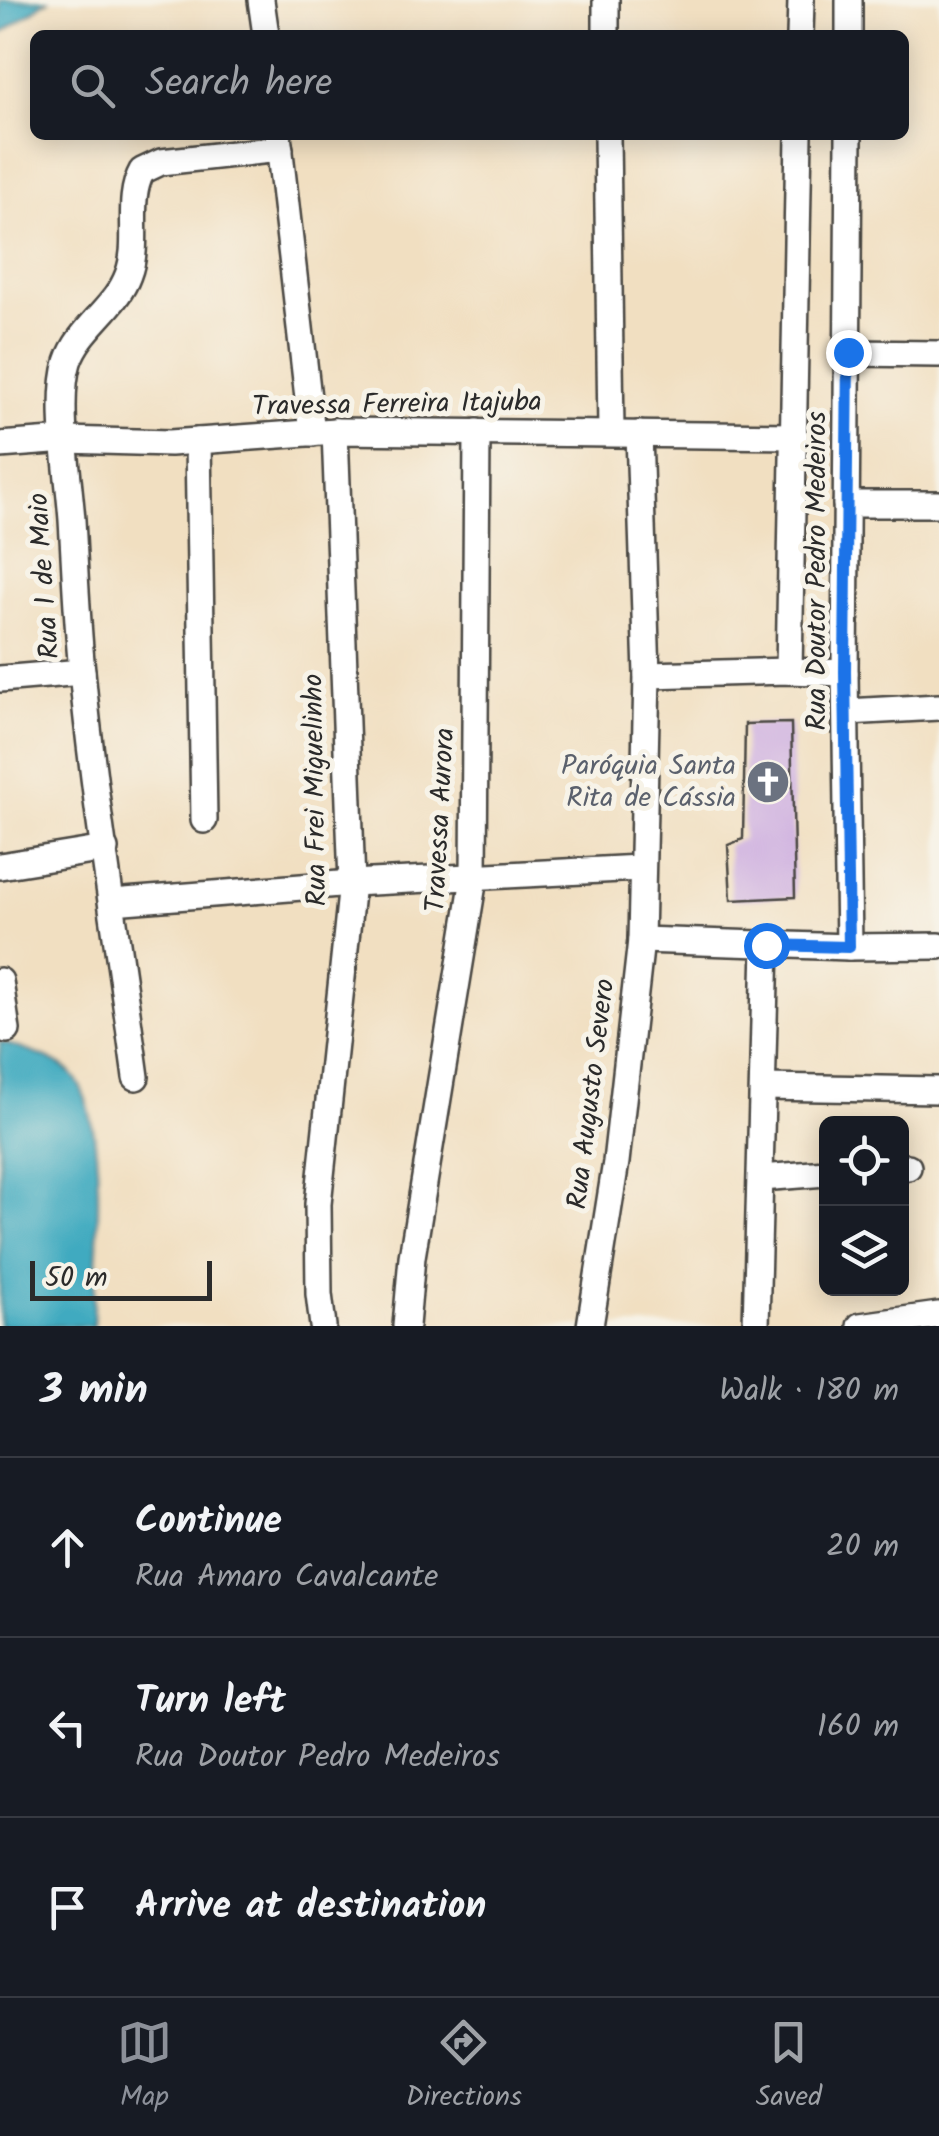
<!DOCTYPE html>
<html lang="en">
<head>
<meta charset="utf-8">
<style>
	:root { --surface:#171b24; --page:#20242c; --text:#f1f3f6; --muted:#9ea1a6; --line:#363941; --accent:#8c9099 }
	body { margin:0; font-family:Kalam,sans-serif; background:var(--page); color:var(--text) }
	.controls { position:absolute; right:30px; bottom:30px; display:grid; overflow:hidden; border-radius:15px; box-shadow:0 5px 25px #0003 }
	.controls button { width:90px; height:90px; display:grid; place-items:center; padding:0; border:0; border-bottom:2px solid var(--line); background:var(--surface); color:var(--text); font:50px sans-serif }
	.scale { position:absolute; left:30px; bottom:25px; width:182px; box-sizing:border-box; padding-left:10px; border:5px solid #2b2b2b; border-top:0; font-size:28px; line-height:35px; white-space:nowrap; color:#2b2b2b; -webkit-text-stroke:8px #f7f3e8; paint-order:stroke }
	.stop { position:absolute; width:30px; height:30px; margin:-22px; border:8px solid #1a73e8; border-radius:50%; background:#fff }
	.stop.end { background:#1a73e8; border-color:#fff; box-shadow:0 2px 10px #0008 }
	.list { margin:0; padding:0; list-style:none }
	h2 { display:flex; justify-content:space-between; align-items:center; height:130px; margin:0; padding:0 40px; font-size:42px }
	h2 small { font-size:32px; font-weight:400; color:var(--muted) }
	.list li { display:grid; grid-template-columns:65px 1fr auto; gap:30px; align-items:center; box-sizing:border-box; height:180px; padding:0 40px; border-top:2px solid var(--line) }
	.list b { display:block; font-size:38px; white-space:nowrap }
	.list p { margin:0; font-size:32px; white-space:nowrap; color:var(--muted) }
	.list em { font-size:32px; font-style:normal; color:var(--muted) }
	.icon { flex:none; width:55px; height:55px; fill:none; stroke:currentColor; stroke-width:2; stroke-linecap:round; stroke-linejoin:round }
	.map { position:relative; flex:none; width:939px; height:1326px; overflow:hidden }
	.search { position:absolute; background:var(--surface); box-shadow:0 5px 25px #0003; left:30px; right:30px; top:30px; height:110px; display:flex; align-items:center; gap:25px; box-sizing:border-box; padding:0 35px; border-radius:15px; color:var(--muted); font-size:38px }
	.sheet { height:670px; background:var(--surface) }
	nav { display:flex; justify-content:space-around; align-items:center; box-sizing:border-box; height:140px; border-top:2px solid var(--line); background:var(--surface); font-size:28px; color:var(--muted) }
	nav a { display:grid; justify-items:center; gap:5px }
	nav .on { color:var(--accent) }
	.map>svg:first-child { display:block }
	.water { fill:#40aac0; stroke:#366a76; stroke-width:2.5 }
	.building { fill:#ceafe0 }
	.lines { fill:none; stroke-linecap:round; stroke-linejoin:round }
	.minor-casing { stroke:#494642; stroke-width:30 }
	.minor { stroke:#fff; stroke-width:25 }
	.route { stroke:#1a73e8; stroke-width:12 }
	.labels { text-anchor:middle; dominant-baseline:central; stroke-width:10; stroke-linejoin:round; paint-order:stroke }
	.street-label { font-size:28px; fill:#2b2b2b; stroke:#f7f3e8 }
	.worship-label { font-size:28px; fill:#5b616d; stroke:#f7f3e8; text-anchor:end }
</style>
</head>
<body>
<div class="map">
<svg width="939" height="1326" viewBox="0 0 939 1326">
	<rect width="100%" height="100%" fill="#f7f3e8"/>
	<filter id="ink" filterUnits="userSpaceOnUse"><feTurbulence type="fractalNoise" baseFrequency=".01" numOctaves="2"/><feDisplacementMap in="SourceGraphic" scale="20" xChannelSelector="R" yChannelSelector="G"/><feConvolveMatrix kernelMatrix="1 2 1 2 8 2 1 2 1" color-interpolation-filters="sRGB"/></filter>
	<filter id="wash" filterUnits="userSpaceOnUse"><feTurbulence type="fractalNoise" baseFrequency=".0048" numOctaves="4" result="noise"/><feDisplacementMap in="SourceGraphic" scale="40" xChannelSelector="R" yChannelSelector="G"/><feGaussianBlur stdDeviation="2.25" result="paint"/><feColorMatrix in="noise" values="0 0 0 0 0 0 0 0 0 0 0 0 0 0 0 0 0 1.4 0 .05"/><feComposite in="paint" operator="in"/></filter>
	<g filter="url(#wash)">
		<rect width="100%" height="100%" fill="#f1dfc1"/>
		<g class="water">
			<path d="M0,0H48L0,35Z"/>
			<path d="M0,1041C21,1050 55,1057 71,1073C112,1116 95,1267 93,1326H0Z"/>
		</g>
		<g id="blocks">
			<path class="building" d="M791,723L795,897L731,900L728,845L743,839L745,724Z"/>
		</g>
	</g>
	<g filter="url(#ink)">
		<use href="#blocks" fill-opacity="0" stroke="#494642" stroke-width="2.5"/>
		<g class="lines">
			<g class="minor-casing">
				<g id="minor">
					<path d="M261,0L266,35"/>
					<path d="M606,0V35"/>
					<path d="M800,35L801,0"/>
					<path d="M849,35V0"/>
					<path d="M278,135L312,433"/>
					<path d="M607,135L611,432"/>
					<path d="M849,135L845,673L849,947"/>
					<path d="M848,353L939,354"/>
					<path d="M198,441L204,820"/>
					<path d="M0,445L66,440L170,443L335,431L795,436"/>
					<path d="M846,504H939"/>
					<path d="M789,671L799,135"/>
					<path d="M647,675L789,671L845,673"/>
					<path d="M0,679L82,672"/>
					<path d="M847,712L939,707"/>
					<path d="M0,866L105,849"/>
					<path d="M112,902L352,883L640,868"/>
					<path d="M641,940L849,947L939,946"/>
					<path d="M0,981L7,1030"/>
					<path d="M136,1077C118,942 95,807 82,671C77,621 75,571 72,520C69,477 56,402 68,362C79,328 116,308 128,275C141,242 125,201 142,171L161,162L280,149"/>
					<path d="M763,1087L939,1090"/>
					<path d="M902,1168L908,1167"/>
					<path d="M761,1178L826,1173"/>
					<path d="M323,1326L319,1294L318,1204L352,883L335,431"/>
					<path d="M406,1326L412,1257L474,878L477,432"/>
					<path d="M590,1326L616,1162L641,940L647,675L639,434"/>
					<path d="M756,1326L766,945"/>
					<path d="M860,1326L939,1315"/>
				</g>
			</g>
			<use href="#minor" class="minor"/>
		</g>
	</g>
	<g class="lines" filter="url(#ink)">
		<path class="route" d="M766,945L849,947L845,672L848,352"/>
	</g>
	<defs>
		<g id="church-disc" transform="scale(2.25)"><circle r="9.5" fill="#6b7280" stroke="#f7f3e8"/><path d="M-1.2-6h2.4v3.5h3.3v2.4h-3.3V6h-2.4V-.1h-3.3v-2.4h3.3Z" fill="#fff"/></g>
	</defs>
	<g fill-rule="evenodd">
		<use href="#church-disc" x="768" y="782"/>
	</g>
	<g class="labels">
		<g class="street-label">
			<text transform="translate(397 405) rotate(-1)">Travessa Ferreira Itajuba</text>
			<text transform="translate(817 571) rotate(-90)">Rua Doutor Pedro Medeiros</text>
			<text transform="translate(45 576) rotate(-94)">Rua 1 de Maio</text>
			<text transform="translate(316 790) rotate(-91)">Rua Frei Miguelinho</text>
			<text transform="translate(441 820) rotate(-87)">Travessa Aurora</text>
			<text transform="translate(592 1094) rotate(-83)">Rua Augusto Severo</text>
		</g>
		<g class="worship-label">
			<text x="736" y="766">Paróquia Santa<tspan x="736" dy="32">Rita de Cássia</tspan></text>
		</g>
	</g>
</svg>
<div class="controls">
<button><svg class="icon" aria-label="locate" viewBox="0 0 24 24"><circle cx="12" cy="12" r="6"/><path d="M12 2v4M12 18v4M2 12h4M18 12h4"/></svg></button>
<button><svg class="icon" aria-label="layers" viewBox="0 0 24 24"><path d="M12 4l9 5-9 5-9-5zM3 14l9 5 9-5"/></svg></button>
</div>
<div class="scale">50 m</div>
<div class="stop" style="left:766px;top:945px"></div>
<div class="stop end" style="left:848px;top:352px"></div>
<div class="search"><svg class="icon" aria-label="search" viewBox="0 0 24 24"><circle cx="10" cy="10" r="6"/><path d="M15 15l6 6"/></svg>Search here</div>
</div>
<section class="sheet">
<h2>3 min<small>Walk · 180 m</small></h2>
<ul class="list">
<li><svg class="icon" aria-label="ahead" viewBox="0 0 24 24"><path d="M12 20V5M6 11l6-6 6 6"/></svg><div><b>Continue</b><p>Rua Amaro Cavalcante</p></div><em>20 m</em></li>
<li><svg class="icon" aria-label="left" viewBox="0 0 24 24"><path d="M17 20v-9H6M10 6l-5 5 5 5"/></svg><div><b>Turn left</b><p>Rua Doutor Pedro Medeiros</p></div><em>160 m</em></li>
<li><svg class="icon" aria-label="arrive" viewBox="0 0 24 24"><path d="M6 21V4h12l-3 4 3 4H6"/></svg><div><b>Arrive at destination</b></div></li>
</ul>
</section>
<nav>
<a class="on"><svg class="icon" aria-label="map" viewBox="0 0 24 24"><path d="M3 6l6-2 6 2 6-2v14l-6 2-6-2-6 2zM9 4v14M15 6v14"/></svg>Map</a>
<a><svg class="icon" aria-label="directions" viewBox="0 0 24 24"><path d="M12 3l9 9-9 9-9-9zM9 14v-3h6M13 9l2 2-2 2"/></svg>Directions</a>
<a><svg class="icon" aria-label="saved" viewBox="0 0 24 24"><path d="M7 4h10v16l-5-4-5 4z"/></svg>Saved</a>
</nav>
</body>
</html>
